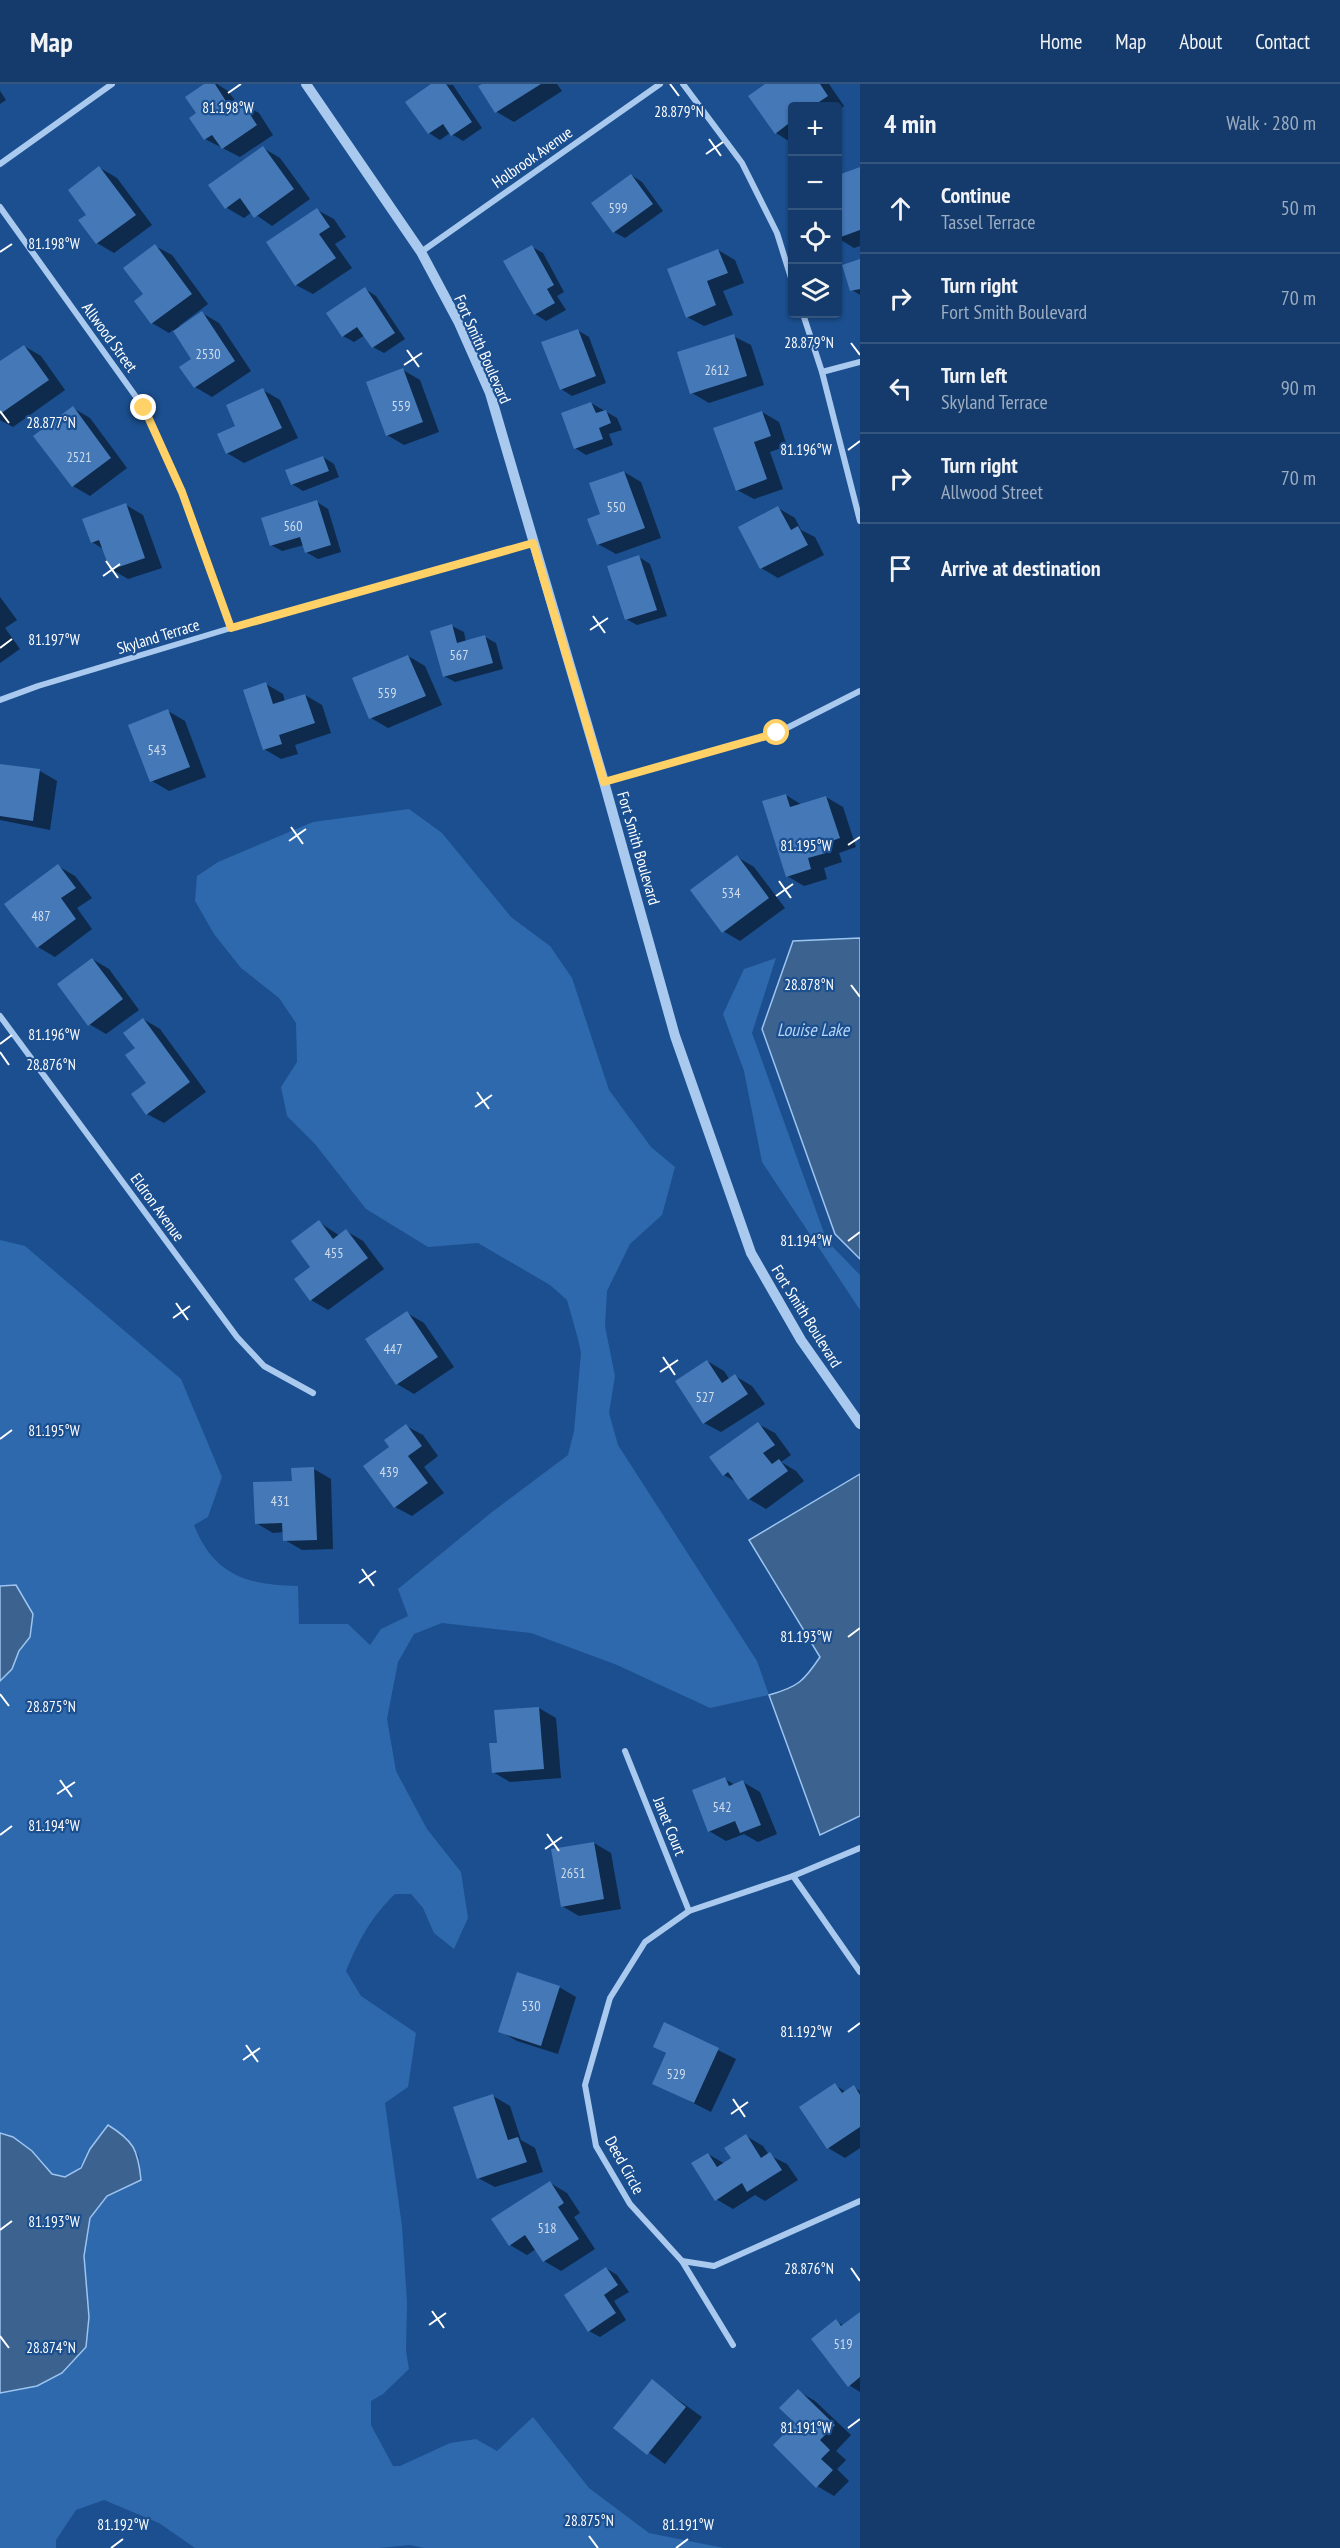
<!DOCTYPE html>
<html lang="en">
<head>
<meta charset="utf-8">
<style>
	:root { --surface:#143b6b; --page:#1d4271; --text:#f1f3f6; --muted:#9dadc1; --line:#33557e }
	body { margin:0; font-family:"PT Sans Narrow",sans-serif; background:var(--page); color:var(--text) }
	.controls { position:absolute; right:18px; top:18px; display:grid; overflow:hidden; border-radius:6px; box-shadow:0 2px 4px #0004 }
	.controls button { width:54px; height:54px; display:grid; place-items:center; padding:0; border:0; border-bottom:2px solid var(--line); background:var(--surface); color:var(--text); font:30px sans-serif }
	.stop { position:absolute; width:18px; height:18px; margin:-14px; border:4px solid #ffd166; border-radius:50%; background:#fff }
	.stop.end { background:#ffd166; border-color:#fff; box-shadow:0 2px 6px #0008 }
	.list { margin:0; padding:0; list-style:none }
	h2 { display:flex; justify-content:space-between; align-items:center; height:78px; margin:0; padding:0 24px; font-size:26px }
	h2 small { font-size:20px; font-weight:400; color:var(--muted) }
	.list li { display:grid; grid-template-columns:39px 1fr auto; gap:18px; align-items:center; box-sizing:border-box; height:90px; padding:0 24px; border-top:2px solid var(--line) }
	.list b { display:block; font-size:22px; white-space:nowrap }
	.list p { margin:0; font-size:20px; white-space:nowrap; color:var(--muted) }
	.list em { font-size:20px; font-style:normal; color:var(--muted) }
	.icon { flex:none; width:33px; height:33px; fill:none; stroke:currentColor; stroke-width:2; stroke-linecap:round; stroke-linejoin:round }
	.map { position:relative; flex:none; width:860px; height:2464px; overflow:hidden }
	header { display:flex; align-items:center; gap:36px; box-sizing:border-box; height:84px; padding:0 30px; background:var(--surface); border-bottom:2px solid var(--line) }
	header strong { font-size:28px }
	nav { display:flex; gap:33px; margin-inline-start:auto; font-size:21px }
	main { display:flex }
	aside { flex:1; background:var(--surface) }
	.map>svg:first-child { display:block }
	.green { fill:#2e69ad }
	.water { fill:#3c6290; stroke:#9cc4f0; stroke-width:1.5 }
	.shadow { fill:#0007 }
	.building { fill:#4478b7 }
	.lines { fill:none; stroke-linecap:round; stroke-linejoin:round }
	.minor { stroke:#a9c9ee; stroke-width:6 }
	.tertiary { stroke:#a9c9ee; stroke-width:10 }
	.route { stroke:#ffd166; stroke-width:8 }
	.ticks { fill:none; stroke:#fff; stroke-width:2 }
	.labels { text-anchor:middle; dominant-baseline:central; stroke-width:4.5; stroke-linejoin:round; paint-order:stroke }
	.number-label { font-size:14px; fill:#d0dded }
	.street-label { font-size:16px; fill:#fff; stroke:#1b4f8f }
	.water-label { font-size:18px; font-style:italic; fill:#b5d3f5; stroke:#1b4f8f }
	.ticks-label { font-size:15px; text-anchor:middle; fill:#fff; stroke:#1b4f8f; stroke-width:4.5; stroke-linejoin:round; paint-order:stroke }
</style>
</head>
<body>
<header>
<strong>Map</strong>
<nav><a>Home</a><a>Map</a><a>About</a><a>Contact</a></nav>
</header>
<main>
<div class="map">
<svg width="860" height="2464" viewBox="0 0 860 2464">
	<rect width="100%" height="100%" fill="#1b4f8f"/>
	<g class="green">
		<path d="M409,725L442,749L511,833L550,862L572,894L609,1006L651,1063L675,1083L662,1131L630,1160L607,1207L605,1242L615,1292L609,1329L618,1361L757,1577L769,1611L710,1624L617,1581L531,1549L442,1539L414,1550L398,1578L387,1635L396,1687L427,1745L461,1788L468,1834L454,1865L434,1849L423,1824L411,1810H395C371,1833 359,1856 346,1887L361,1912L416,1949L408,2003L385,2019L402,2142L407,2218L406,2267L409,2285L383,2310L371,2317V2341L393,2382H400L450,2359L476,2355L497,2367L533,2333L589,2404L649,2449L724,2464H424L410,2461L379,2464H195L159,2439L104,2416L76,2426L56,2456V2464H0V2309L37,2302L89,2233C85,2196 73,2139 107,2112C116,2105 131,2101 141,2096L139,2072L126,2052L90,2065C85,2077 70,2104 52,2090C49,2088 46,2081 43,2078C30,2065 18,2054 0,2049V1597C13,1584 18,1567 30,1553L16,1501L0,1502V1156L25,1162L181,1295L222,1393L208,1433L194,1441C214,1492 248,1501 298,1502L299,1540H348L370,1561L381,1545L408,1532L398,1505L492,1428L568,1371L574,1347L581,1269L578,1255L567,1216L550,1201L478,1159L428,1163L366,1125L315,1060L287,1032L281,1003L297,978L296,939L279,914L241,884L214,850L195,817L197,792L218,778L313,738Z"/>
		<path d="M776,874L752,949L827,1157L860,1191V1226L762,1078L744,987L723,930L744,885Z"/>
	</g>
	<g class="water">
		<path d="M860,854V1175L835,1150L762,945L793,857Z"/>
		<path d="M860,1390V1732L820,1751L769,1611C798,1603 804,1597 820,1573L749,1456Z"/>
		<path d="M16,1501L33,1530L30,1553L19,1567L12,1585L0,1597V1502Z"/>
		<path d="M108,2041C134,2057 138,2066 141,2096L107,2112L90,2134L84,2172L89,2233L86,2263L62,2289L37,2302L0,2309V2049L13,2053L32,2067L52,2090L65,2093L81,2084L90,2065Z"/>
	</g>
	<g class="shadow">
		<path d="M207,0H217L228,7L239,22L242,20L259,29L273,51L240,73L205,55L198,29Z"/>
		<path d="M434,0L453,1L482,44L463,57L450,49L440,56L429,49Z"/>
		<path d="M484,0H557L562,7L514,38L497,28L480,3Z"/>
		<path d="M767,0H829L844,22L838,27V22H792V59L776,49Z"/>
		<path d="M0,7L6,16L0,20Z"/>
		<path d="M263,64L280,74L310,115L272,142L252,128L244,134L227,124Z"/>
		<path d="M100,84L117,94L152,141L114,169L97,159L80,137L88,131Z"/>
		<path d="M860,85V162L854,164L838,154V123L841,122L838,113V93Z"/>
		<path d="M631,91L642,98L663,127L625,154L614,148Z"/>
		<path d="M317,126L334,135L346,153L335,160L352,184L313,210L296,201Z"/>
		<path d="M155,162L172,171L208,220L179,242L181,244L202,229L219,239L251,287L212,313L195,303L182,283L193,275L173,246L169,249L152,239L145,210Z"/>
		<path d="M532,163L543,169L564,208L557,212L566,226L546,237L535,230Z"/>
		<path d="M718,166L735,176L744,199L723,207L733,231L704,242L687,233Z"/>
		<path d="M860,177V211L852,206Z"/>
		<path d="M365,205L376,212L405,255L384,269L373,263L365,251L354,258L343,252Z"/>
		<path d="M577,246L589,253L606,299L572,312L561,305Z"/>
		<path d="M733,252L751,261L764,301L709,319L692,309Z"/>
		<path d="M24,262L41,272L65,306L13,343L0,336V279Z"/>
		<path d="M403,286L420,296L439,348L404,361L387,351Z"/>
		<path d="M263,306L280,316L298,354L244,379L227,369L237,342Z"/>
		<path d="M591,319L617,334L622,346L609,350L613,361L586,371L575,364Z"/>
		<path d="M73,324L90,334L127,384L90,412L73,402L36,352Z"/>
		<path d="M762,328L779,338L787,362L770,368L783,405L754,415L737,406Z"/>
		<path d="M323,373L334,380L339,393L303,407L292,400Z"/>
		<path d="M624,388L641,398L661,454L616,470L598,460L602,431Z"/>
		<path d="M317,418L328,425L341,468L318,475L306,468L304,461L282,467L271,461Z"/>
		<path d="M126,421L143,431L162,484L128,495L111,485L103,465L92,458Z"/>
		<path d="M778,424L795,434L801,446L815,453L824,471L778,494L761,484Z"/>
		<path d="M639,473L650,480L667,532L637,541L626,535Z"/>
		<path d="M0,513L17,536L5,544L20,565L0,579Z"/>
		<path d="M452,542L464,548L466,558L485,553L496,559L503,585L455,598L444,592Z"/>
		<path d="M408,572L425,582L442,621L388,644L371,634Z"/>
		<path d="M266,600L283,610L285,618L305,611L322,621L331,649L295,661L298,670L281,675L264,665Z"/>
		<path d="M168,627L185,637L206,693L169,707L152,697Z"/>
		<path d="M0,682L40,687L57,697L50,746L0,736Z"/>
		<path d="M786,711L802,721L826,713L843,723L856,763L839,769L842,778L824,784L827,795L804,802L787,792Z"/>
		<path d="M737,773L754,783L785,824L740,857L723,847Z"/>
		<path d="M58,782L75,792L92,814L77,824L92,845L55,873L38,863Z"/>
		<path d="M92,875L109,885L139,926L106,950L89,940Z"/>
		<path d="M143,935L160,945L206,1008L164,1039L147,1030L148,1000Z"/>
		<path d="M319,1138L340,1152L346,1147L363,1157L384,1185L328,1226L311,1216L312,1183Z"/>
		<path d="M407,1229L424,1239L454,1283L414,1310L397,1300Z"/>
		<path d="M707,1277L724,1287L730,1296L735,1292L752,1302L765,1320L721,1348L704,1339Z"/>
		<path d="M758,1340L775,1349L791,1371L781,1378L796,1387L804,1397L766,1425L749,1415L738,1399L724,1391Z"/>
		<path d="M406,1342L423,1351L438,1372L424,1383L444,1409L412,1432L395,1423L391,1363Z"/>
		<path d="M314,1385L331,1395L333,1465L302,1466L285,1456L284,1448L273,1449L256,1439L293,1398Z"/>
		<path d="M539,1624L556,1634L561,1694L510,1698L493,1688L499,1660Z"/>
		<path d="M725,1695L735,1701L743,1698L760,1708L777,1750L758,1758L744,1750L726,1757L709,1747Z"/>
		<path d="M594,1759L611,1769L621,1825L579,1832L562,1822Z"/>
		<path d="M559,1903L576,1913L558,1970L517,1957L500,1947Z"/>
		<path d="M665,1940L736,1975L711,2028L654,1999L667,1970L655,1963Z"/>
		<path d="M835,2001L846,2008L854,2003L860,2007V2064L845,2074L828,2064Z"/>
		<path d="M493,2012L510,2022L521,2056L535,2064L543,2088L495,2103L478,2094Z"/>
		<path d="M746,2052L763,2062L769,2071L787,2080L798,2096L765,2117L755,2111L733,2125L716,2115L708,2070L725,2080L733,2075Z"/>
		<path d="M550,2099L567,2109L580,2129L574,2133L595,2165L561,2187L544,2177L536,2165L527,2171L510,2161Z"/>
		<path d="M606,2184L617,2191L629,2208L614,2217L626,2236L600,2253L589,2247Z"/>
		<path d="M860,2229V2308L849,2301L836,2237L844,2242Z"/>
		<path d="M652,2297L702,2333L665,2380L615,2344Z"/>
		<path d="M798,2307L815,2317L851,2351L836,2367L846,2376L837,2385L849,2397L834,2412L817,2402L797,2339Z"/>
	</g>
	<g class="building">
		<path d="M204,0H215L231,25L242,18L257,41L222,65L212,51L204,56L189,34L196,29L185,13Z"/>
		<path d="M431,0H446L472,38L451,52L443,40L428,50L405,18Z"/>
		<path d="M482,0H541L495,29L478,2Z"/>
		<path d="M765,0H820L828,12L813,22H792V37L775,50L748,12Z"/>
		<path d="M263,62L294,105L254,134L240,114L225,125L208,101Z"/>
		<path d="M99,82L136,131L96,160L78,136L86,131L68,106Z"/>
		<path d="M860,83V146L838,154V91Z"/>
		<path d="M631,90L653,120L613,149L591,119Z"/>
		<path d="M317,124L330,143L319,150L336,174L295,202L266,158Z"/>
		<path d="M155,160L192,210L151,240L134,217L143,210L123,184Z"/>
		<path d="M532,161L554,201L547,205L555,219L534,231L503,177Z"/>
		<path d="M718,165L728,189L707,197L716,221L686,234L667,185Z"/>
		<path d="M860,175V205L850,207L842,181Z"/>
		<path d="M365,203L395,249L372,264L357,243L342,253L326,229Z"/>
		<path d="M202,227L235,277L194,304L179,283L191,275L173,247Z"/>
		<path d="M578,245L596,292L560,306L541,258Z"/>
		<path d="M734,250L747,292L690,310L677,268Z"/>
		<path d="M24,261L49,296L0,330V277Z"/>
		<path d="M403,284L423,338L386,352L366,298Z"/>
		<path d="M263,304L282,344L226,370L217,350L235,342L226,321Z"/>
		<path d="M591,318L596,329L606,326L611,339L599,344L603,355L574,365L561,329Z"/>
		<path d="M73,322L111,374L72,403L33,352Z"/>
		<path d="M762,327L771,352L754,358L767,395L736,407L713,344Z"/>
		<path d="M323,372L329,387L291,401L285,386Z"/>
		<path d="M624,387L645,444L597,461L587,435L600,430L589,399Z"/>
		<path d="M317,416L331,461L305,469L300,453L270,462L261,434Z"/>
		<path d="M126,419L145,474L110,486L99,456L91,459L82,435Z"/>
		<path d="M778,422L791,446L798,442L808,461L760,485L738,443Z"/>
		<path d="M639,471L657,526L625,536L607,482Z"/>
		<path d="M452,540L457,559L485,551L493,579L443,593L430,547Z"/>
		<path d="M408,571L426,612L369,635L352,594Z"/>
		<path d="M266,598L273,620L305,610L315,639L279,651L282,660L263,666L243,606Z"/>
		<path d="M168,625L190,683L150,698L128,641Z"/>
		<path d="M0,680L40,685L33,737L0,732Z"/>
		<path d="M786,710L790,723L826,712L840,754L823,760L826,769L808,774L811,785L786,793L762,717Z"/>
		<path d="M737,771L769,814L722,849L690,806Z"/>
		<path d="M58,780L76,804L61,814L76,835L37,864L4,820Z"/>
		<path d="M92,874L123,915L88,942L57,900Z"/>
		<path d="M143,934L190,998L146,1031L131,1010L146,999L125,971L135,964L123,949Z"/>
		<path d="M319,1136L333,1155L346,1145L368,1174L310,1217L294,1195L310,1183L291,1157Z"/>
		<path d="M407,1227L438,1273L396,1301L365,1255Z"/>
		<path d="M707,1276L722,1299L735,1290L748,1310L703,1340L675,1297Z"/>
		<path d="M758,1338L775,1361L763,1369L772,1380L779,1375L788,1387L748,1416L728,1388L723,1392L709,1373Z"/>
		<path d="M406,1340L422,1362L408,1372L428,1399L394,1424L363,1382L389,1363L384,1356Z"/>
		<path d="M314,1383L317,1456L283,1457L282,1439L255,1440L253,1398L292,1397L291,1384Z"/>
		<path d="M539,1623L544,1685L492,1689L489,1659H497L494,1626Z"/>
		<path d="M725,1693L729,1702L743,1696L761,1741L740,1749L735,1737L708,1748L692,1706Z"/>
		<path d="M594,1758L604,1815L561,1823L551,1765Z"/>
		<path d="M517,1888L560,1902L541,1962L498,1948Z"/>
		<path d="M664,1938L719,1964L694,2019L652,2000L666,1969L653,1963Z"/>
		<path d="M835,1999L842,2009L854,2001L860,2011V2043L827,2065L799,2023Z"/>
		<path d="M493,2010L508,2056L518,2053L527,2078L477,2095L453,2023Z"/>
		<path d="M746,2050L761,2074L770,2068L782,2086L747,2108L742,2099L715,2117L691,2079L708,2069L717,2083L731,2074L724,2064Z"/>
		<path d="M550,2097L564,2119L558,2123L579,2155L543,2178L525,2151L509,2162L491,2135Z"/>
		<path d="M606,2183L618,2201L604,2211L616,2229L588,2248L564,2211Z"/>
		<path d="M860,2228V2293L848,2303L811,2255L836,2235L841,2242Z"/>
		<path d="M652,2295L686,2323L647,2371L613,2344Z"/>
		<path d="M798,2305L835,2341L820,2356L830,2366L821,2375L833,2386L816,2404L773,2361L795,2339L779,2324Z"/>
	</g>
	<g class="lines">
		<g class="minor">
			<path d="M683,0L742,79L777,149L792,197"/>
			<path d="M0,80L112,0"/>
			<path d="M0,123L144,324L182,408L231,544"/>
			<path d="M421,168L660,0"/>
			<path d="M803,230L822,288L860,437"/>
			<path d="M822,288L860,278"/>
			<path d="M0,616L38,602L231,544L533,459"/>
			<path d="M604,698L777,649L860,607"/>
			<path d="M0,932L237,1253L264,1282L313,1309"/>
			<path d="M625,1667L689,1827"/>
			<path d="M860,1764L793,1792L689,1827L645,1858L610,1914L585,2001L596,2062L630,2120L682,2177L714,2182L860,2117"/>
			<path d="M793,1792L860,1888"/>
			<path d="M682,2177L733,2261"/>
		</g>
		<path class="tertiary" d="M306,0L421,168L459,239L490,309L604,698L675,952L751,1169L801,1256L860,1340"/>
	</g>
	<g class="lines">
		<path class="route" d="M144,324L182,408L231,544L533,459L604,698L777,649"/>
	</g>
	<path class="ticks" d="M670,0L679,12M228,9L241,0M709,55L721,72M706,70L723,58M0,168L12,160M851,259L860,271M407,266L419,283M404,281L422,269M0,327L9,339M848,366L860,357M106,477L118,494M103,492L120,480M593,532L605,549M590,546L608,534M0,564L12,555M291,743L303,760M289,757L306,745M848,761L860,753M779,797L791,814M776,812L793,800M851,901L860,913M0,960L12,951M0,968L9,981M477,1008L489,1025M475,1023L492,1011M848,1157L860,1148M176,1219L188,1236M173,1234L190,1222M663,1273L675,1291M660,1288L678,1276M0,1355L12,1346M362,1485L374,1502M359,1499L376,1487M848,1553L860,1544M0,1610L9,1622M60,1696L72,1713M57,1710L75,1698M547,1750L559,1767M0,1751L12,1742M545,1765L562,1753M848,1948L860,1939M246,1961L258,1978M243,1976L260,1964M733,2015L745,2033M731,2030L748,2018M0,2146L12,2137M851,2184L860,2197M432,2227L444,2244M429,2241L446,2229M0,2252L9,2264M848,2344L860,2335M589,2452L598,2464M111,2464L123,2455M676,2464L688,2455"/>
	<g class="labels">
		<g class="number-label">
			<text x="618" y="124">599</text>
			<text x="208" y="270">2530</text>
			<text x="717" y="286">2612</text>
			<text x="401" y="322">559</text>
			<text x="79" y="373">2521</text>
			<text x="616" y="423">550</text>
			<text x="293" y="442">560</text>
			<text x="459" y="571">567</text>
			<text x="387" y="609">559</text>
			<text x="157" y="666">543</text>
			<text x="731" y="809">534</text>
			<text x="41" y="832">487</text>
			<text x="334" y="1169">455</text>
			<text x="393" y="1265">447</text>
			<text x="705" y="1313">527</text>
			<text x="389" y="1388">439</text>
			<text x="280" y="1417">431</text>
			<text x="722" y="1723">542</text>
			<text x="573" y="1789">2651</text>
			<text x="531" y="1922">530</text>
			<text x="676" y="1990">529</text>
			<text x="547" y="2144">518</text>
			<text x="843" y="2260">519</text>
		</g>
		<g class="street-label">
			<text transform="translate(532 73) rotate(-35)">Holbrook Avenue</text>
			<text transform="translate(110 253) rotate(54)">Allwood Street</text>
			<text transform="translate(483 265) rotate(66)">Fort Smith Boulevard</text>
			<text transform="translate(158 552) rotate(-17)">Skyland Terrace</text>
			<text transform="translate(639 764) rotate(74)">Fort Smith Boulevard</text>
			<text transform="translate(158 1123) rotate(54)">Eldron Avenue</text>
			<text transform="translate(807 1232) rotate(58)">Fort Smith Boulevard</text>
			<text transform="translate(670 1742) rotate(68)">Janet Court</text>
			<text transform="translate(625 2081) rotate(61)">Deed Circle</text>
		</g>
		<g class="water-label">
			<text x="813" y="945">Louise Lake</text>
		</g>
	</g>
	<g class="ticks-label">
		<text x="228" y="29">81.198°W</text>
		<text x="679" y="33">28.879°N</text>
		<text x="54" y="165">81.198°W</text>
		<text x="809" y="264">28.879°N</text>
		<text x="51" y="344">28.877°N</text>
		<text x="806" y="371">81.196°W</text>
		<text x="54" y="561">81.197°W</text>
		<text x="806" y="767">81.195°W</text>
		<text x="809" y="906">28.878°N</text>
		<text x="54" y="956">81.196°W</text>
		<text x="51" y="986">28.876°N</text>
		<text x="806" y="1162">81.194°W</text>
		<text x="54" y="1352">81.195°W</text>
		<text x="806" y="1558">81.193°W</text>
		<text x="51" y="1628">28.875°N</text>
		<text x="54" y="1747">81.194°W</text>
		<text x="806" y="1953">81.192°W</text>
		<text x="54" y="2143">81.193°W</text>
		<text x="809" y="2190">28.876°N</text>
		<text x="51" y="2269">28.874°N</text>
		<text x="806" y="2349">81.191°W</text>
		<text x="589" y="2442">28.875°N</text>
		<text x="123" y="2446">81.192°W</text>
		<text x="688" y="2446">81.191°W</text>
	</g>
</svg>
<div class="controls">
<button>+</button>
<button>−</button>
<button><svg class="icon" aria-label="locate" viewBox="0 0 24 24"><circle cx="12" cy="12" r="6"/><path d="M12 2v4M12 18v4M2 12h4M18 12h4"/></svg></button>
<button><svg class="icon" aria-label="layers" viewBox="0 0 24 24"><path d="M12 4l9 5-9 5-9-5zM3 14l9 5 9-5"/></svg></button>
</div>
<div class="stop" style="left:777px;top:649px"></div>
<div class="stop end" style="left:144px;top:324px"></div>
</div>
<aside>
<h2>4 min<small>Walk · 280 m</small></h2>
<ul class="list">
<li><svg class="icon" aria-label="ahead" viewBox="0 0 24 24"><path d="M12 20V5M6 11l6-6 6 6"/></svg><div><b>Continue</b><p>Tassel Terrace</p></div><em>50 m</em></li>
<li><svg class="icon" aria-label="right" viewBox="0 0 24 24"><path d="M7 20v-9h11M14 6l5 5-5 5"/></svg><div><b>Turn right</b><p>Fort Smith Boulevard</p></div><em>70 m</em></li>
<li><svg class="icon" aria-label="left" viewBox="0 0 24 24"><path d="M17 20v-9H6M10 6l-5 5 5 5"/></svg><div><b>Turn left</b><p>Skyland Terrace</p></div><em>90 m</em></li>
<li><svg class="icon" aria-label="right" viewBox="0 0 24 24"><path d="M7 20v-9h11M14 6l5 5-5 5"/></svg><div><b>Turn right</b><p>Allwood Street</p></div><em>70 m</em></li>
<li><svg class="icon" aria-label="arrive" viewBox="0 0 24 24"><path d="M6 21V4h12l-3 4 3 4H6"/></svg><div><b>Arrive at destination</b></div></li>
</ul>
</aside>
</main>
</body>
</html>
